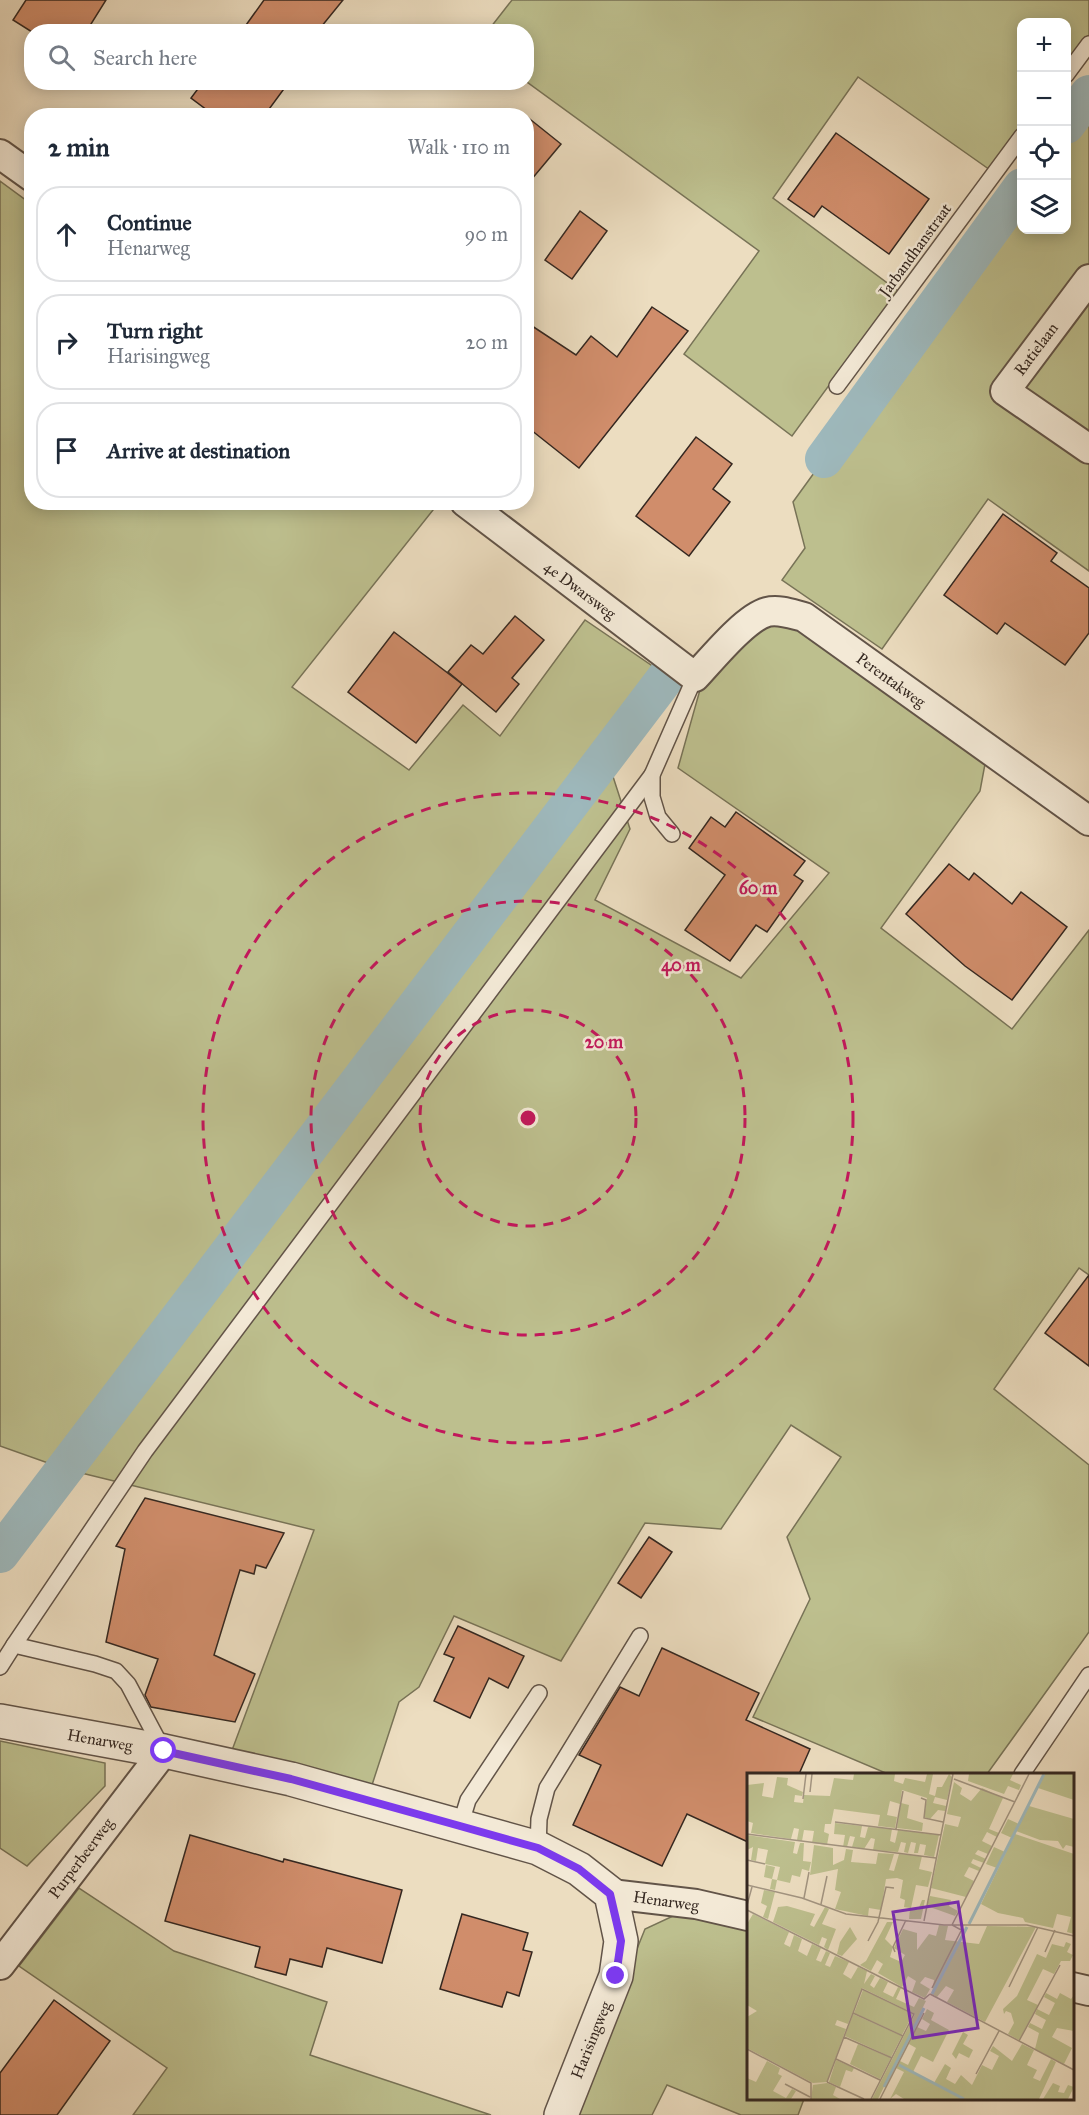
<!DOCTYPE html>
<html lang="en">
<head>
<meta charset="utf-8">
<style>
	:root { --surface:#fff; --page:#f6f6f7; --text:#1f2937; --muted:#747a83; --line:#e0e1e3 }
	body { margin:0; font-family:"IM FELL Great Primer",serif; background:var(--page); color:var(--text) }
	.controls { position:absolute; right:18px; top:18px; display:grid; overflow:hidden; border-radius:12px; box-shadow:0 3px 15px #0003 }
	.controls button { width:54px; height:54px; display:grid; place-items:center; padding:0; border:0; border-bottom:2px solid var(--line); background:var(--surface); color:var(--text); font:30px sans-serif }
	.stop { position:absolute; width:18px; height:18px; margin:-14px; border:4px solid #7c3aed; border-radius:50%; background:#fff }
	.stop.end { background:#7c3aed; border-color:#fff; box-shadow:0 2px 6px #0008 }
	.list { margin:0; padding:0; list-style:none }
	h2 { display:flex; justify-content:space-between; align-items:center; height:78px; margin:0; padding:0 24px; font-size:26px }
	h2 small { font-size:20px; font-weight:400; color:var(--muted) }
	.list li { display:grid; grid-template-columns:39px 1fr auto; gap:18px; align-items:center; box-sizing:border-box; height:96px; margin:0 12px 12px; padding:0 12px; border:2px solid var(--line); border-radius:24px }
	.list b { display:block; font-size:22px; white-space:nowrap }
	.list p { margin:0; font-size:20px; white-space:nowrap; color:var(--muted) }
	.list em { font-size:20px; font-style:normal; color:var(--muted) }
	.icon { flex:none; width:33px; height:33px; fill:none; stroke:currentColor; stroke-width:2; stroke-linecap:round; stroke-linejoin:round }
	.map { position:relative; flex:none; width:1089px; height:2115px; overflow:hidden }
	.search { position:absolute; background:var(--surface); box-shadow:0 3px 15px #0003; left:24px; top:24px; width:510px; height:66px; display:flex; align-items:center; gap:15px; box-sizing:border-box; padding:0 21px; border-radius:24px; color:var(--muted); font-size:22px }
	.panel { position:absolute; background:var(--surface); box-shadow:0 3px 15px #0003; left:24px; top:108px; width:510px; height:402px; border-radius:24px }
	.map>svg:first-child { display:block }
	.green { fill:#bdbf8e; stroke:#787357; stroke-width:1.5 }
	.lines { fill:none; stroke-linecap:round; stroke-linejoin:round }
	.canal { stroke:#9eb9bd; stroke-width:38 }
	.building { fill:#d08d6b; stroke:#342720; stroke-width:1.5 }
	.service-casing { stroke:#625448; stroke-width:18 }
	.minor-casing { stroke:#625448; stroke-width:32 }
	.tertiary-casing { stroke:#625448; stroke-width:36 }
	.service { stroke:#f3e9d6; stroke-width:15 }
	.minor { stroke:#f3e9d6; stroke-width:28 }
	.tertiary { stroke:#f3e9d6; stroke-width:33 }
	.route { stroke:#7c3aed; stroke-width:8 }
	.ring { fill:none; stroke:#c2185b; stroke-width:3; stroke-dasharray:10 8 }
	.labels { text-anchor:middle; dominant-baseline:central; stroke-width:5; stroke-linejoin:round; paint-order:stroke }
	.street-label { font-size:16px; fill:#342720; stroke:#f3e9d6 }
	.inset-river { fill:none; stroke:#9eb9bd; stroke-width:3 }
	.inset-road { fill:none; stroke:#a29480; stroke-width:1.5 }
	.view { fill:#7b2cbf; fill-opacity:0.15; stroke:#7b2cbf; stroke-width:3 }
	.inset-edge { fill:none; stroke:#342720; stroke-width:3 }
	.centre { fill:#c2185b; stroke:#f3e9d6; stroke-width:3 }
	.ring-label { font-size:18px; text-anchor:middle; font-weight:bold; fill:#c2185b; stroke:#f3e9d6; stroke-width:5; stroke-linejoin:round; paint-order:stroke }
</style>
</head>
<body>
<div class="map">
<svg width="1089" height="2115" viewBox="0 0 1089 2115">
	<rect width="100%" height="100%" fill="#ecddc0"/>
	<filter id="stains"><feTurbulence type="fractalNoise" baseFrequency=".00333" numOctaves="4"/><feColorMatrix values="0 0 0 0 .2 0 0 0 0 .09 0 0 0 0 .02 0 0 0 .5 -.17"/></filter>
	<radialGradient id="worn" r=".72"><stop offset=".6" stop-color="#630" stop-opacity="0"/><stop offset="1" stop-color="#630" stop-opacity=".3"/></radialGradient>
	<g class="green">
		<path d="M512,0H1089V37L1067,69L1066,22H1022L1021,132L993,172L858,77L773,198L898,291L792,436L684,354L759,251L527,82L526,32H487Z"/>
		<path d="M1089,94V264L992,396L1089,464V571L988,499L882,649L782,580L805,548L793,502L1021,187L1022,230H1066L1067,125Z"/>
		<path d="M0,181L31,204L32,502L434,503L437,505L292,687L409,770L463,705L500,736L585,620L667,676L607,758L630,829L595,900L741,978L829,873L678,768L703,679L747,630L790,621L985,764L980,791L881,928L1012,1029L1089,930V1275L1079,1268L994,1389L1089,1465V1632L987,1774H888L753,1717L810,1599L787,1537L841,1457L791,1425L721,1529L645,1523L561,1661L454,1616L419,1687L399,1702L371,1788L231,1753L314,1530L65,1469L0,1446Z"/>
		<path d="M1089,297V437L1020,388Z"/>
		<path d="M0,1741L105,1763V1786L27,1866L0,1848Z"/>
		<path d="M79,1888L174,1951L327,2002L310,2055L491,2115H133L167,2068L19,1966Z"/>
		<path d="M673,1916L720,1919L748,1927V2098L804,2099L798,2115H741L667,2085L652,2115H570L645,1929Z"/>
	</g>
	<g class="lines">
		<g class="canal">
			<path d="M1066,125L1089,94"/>
			<path d="M824,459L1022,187"/>
			<path d="M0,1554L667,676"/>
		</g>
	</g>
	<g class="building">
		<path d="M26,0H106L86,32H32L13,20Z"/>
		<path d="M264,0H343L317,32H241Z"/>
		<path d="M203,82H289L264,116H215L191,98Z"/>
		<path d="M526,116L561,144L526,186Z"/>
		<path d="M836,133L929,199L889,254L822,206L814,217L788,199Z"/>
		<path d="M580,211L607,231L572,279L545,260Z"/>
		<path d="M652,307L688,331L579,468L526,426V322L576,355L591,336L617,357Z"/>
		<path d="M696,437L732,464L713,489L730,502L689,556L636,516Z"/>
		<path d="M1003,514L1057,553L1051,561L1089,588V633L1065,665L1005,623L997,634L944,595Z"/>
		<path d="M515,616L544,640L512,678L519,684L496,712L448,672L471,645L483,654Z"/>
		<path d="M394,632L462,684L416,743L348,692Z"/>
		<path d="M736,812L805,861L794,875L803,881L767,932L756,925L730,961L685,930L725,875L689,848L711,817L725,827Z"/>
		<path d="M949,864L969,880L974,873L1012,904L1021,892L1067,927L1012,1000L965,966L906,914Z"/>
		<path d="M1089,1275V1366L1045,1333Z"/>
		<path d="M145,1498L284,1533L266,1568L256,1565L254,1574L240,1570L214,1655L255,1674L235,1722L151,1707L145,1695L158,1659L106,1642L125,1549L116,1546Z"/>
		<path d="M649,1537L672,1552L641,1598L618,1583Z"/>
		<path d="M458,1626L524,1656L508,1688L489,1678L470,1718L434,1701L454,1658L444,1654Z"/>
		<path d="M662,1648L759,1693L746,1720L810,1749L799,1774H748V1842L687,1814L662,1866L573,1825L601,1765L579,1755L620,1687L639,1696Z"/>
		<path d="M190,1835L283,1862L284,1859L402,1890L382,1963L327,1948L322,1967L290,1959L286,1975L255,1967L260,1947L165,1921Z"/>
		<path d="M462,1914L528,1933L523,1950L532,1952L519,1996L507,1992L502,2007L440,1989Z"/>
		<path d="M54,2000L110,2041L57,2115H0V2073Z"/>
	</g>
	<g class="lines">
		<g class="service-casing">
			<g id="service">
				<path d="M1066,75L1089,44"/>
				<path d="M837,386L1022,136"/>
				<path d="M672,834L658,817L652,797V775L695,677"/>
				<path d="M14,1645L145,1451L652,775"/>
				<path d="M0,1667L14,1645L95,1664L116,1671L128,1684L162,1748"/>
				<path d="M1022,1774L1089,1675"/>
				<path d="M460,1826L468,1800L539,1693"/>
				<path d="M538,1848L539,1819L547,1788L640,1636"/>
			</g>
		</g>
		<g class="minor-casing">
			<g id="minor">
				<path d="M0,154L32,177"/>
				<path d="M1089,279L1005,391L1089,449"/>
				<path d="M465,502L695,677C712,659 745,618 767,612C779,609 792,614 804,617L1089,821"/>
				<path d="M611,1894L696,1904L748,1916"/>
				<path d="M0,1965L164,1751"/>
				<path d="M1072,1987L1089,1991"/>
			</g>
		</g>
		<g class="tertiary-casing">
			<path id="tertiary" d="M0,1721L164,1751L291,1779L538,1848L579,1869L611,1894L621,1941L616,1976L561,2115"/>
		</g>
		<use href="#service" class="service"/>
		<use href="#minor" class="minor"/>
		<use href="#tertiary" class="tertiary"/>
	</g>
	<g class="lines">
		<path class="route" d="M164,1751L291,1779L460,1826L538,1848L579,1869L610,1894L621,1941L616,1976"/>
	</g>
	<g class="ring">
		<circle cx="528" cy="1118" r="108"/>
		<circle cx="528" cy="1118" r="217"/>
		<circle cx="528" cy="1118" r="325"/>
	</g>
	<g class="labels">
		<g class="street-label">
			<text transform="translate(915 250) rotate(-54)">Jarbandhanstraat</text>
			<text transform="translate(1036 349) rotate(-53)">Ratielaan</text>
			<text transform="translate(580 590) rotate(37)">4e Dwarsweg</text>
			<text transform="translate(891 680) rotate(36)">Perentakweg</text>
			<text transform="translate(100 1740) rotate(10)">Henarweg</text>
			<text transform="translate(81 1858) rotate(-53)">Purperbeerweg</text>
			<text transform="translate(666 1901) rotate(8)">Henarweg</text>
			<text transform="translate(591 2040) rotate(-68)">Harisingweg</text>
		</g>
	</g>
	<g transform="translate(747 1773)">
		<rect width="327" height="327" fill="#ecddc0"/>
		<path d="M107,1H148L147,8L156,11L158,5L178,9L180,1H186L182,21L188,23L190,14H195L202,1L205,4L200,27L188,24L186,30L199,33L198,38L191,37L183,46L177,44L180,25L155,17L153,31L143,28L140,42L150,44L148,55L131,53L133,42L87,36L84,51H78L77,59L82,61L80,72L65,70L67,58L57,57L55,68L50,67L52,56L47,55L44,66L4,60L6,50L0,48V12L17,10L15,23L26,25L30,4L41,5L40,12L56,19L55,23L48,22L47,29L56,30L57,22L83,23L87,5L106,7ZM222,1H266L263,7L274,12L272,17L261,13L257,21L221,8ZM298,1H327V27L291,15ZM207,9L215,15L213,21L224,28L235,15L256,25L242,56L252,60L250,64L240,59L235,68L245,73L241,81L231,77L228,81L239,86L237,90L226,86L224,90L234,95L232,98L222,94L217,103L227,108L219,124L184,115L198,51L211,54L214,44L200,41ZM154,30L162,32L160,45L176,50L175,58L150,55ZM282,33L327,46V74L319,72L316,76L311,68L293,67L269,58L265,65L254,60L261,46L272,51L270,57ZM88,50L115,53L113,64L118,65L121,54L145,56L143,68L148,70L151,57L192,62L187,84L177,82L179,72L173,71L171,80H167L169,70L164,69L161,80L157,79L159,70L154,69L151,79L126,77L128,66L124,65L117,76L105,74L108,64L103,63L100,74H96L98,62L87,61ZM268,61L327,81V161L320,159L324,144L310,141L306,155L278,149L276,145L251,140L234,131ZM0,62L48,69L46,80L50,81L53,70H57L56,88L64,89L62,98L55,96L53,104L45,102L43,110L30,107L28,117L23,116L25,106L17,104L19,92L28,94L25,106L30,107L33,94L18,91L21,77L11,75L9,88L4,87L6,74L0,77ZM67,72L86,75V92L97,87L99,76L106,77L104,89L129,91L131,80L147,81L142,97L147,98L152,81L175,83L172,96L185,99L181,114L169,112L164,135L171,137L175,127H178L174,146H162L163,135L157,134L158,127L153,125L156,107L150,105L139,106L134,137L122,135L121,143L88,136L94,119L88,117L91,96L63,102ZM247,74L258,79L250,95L239,91ZM17,117L28,119L21,146L16,144L20,133L14,130ZM183,123L204,127L202,133L211,138L208,143L180,133ZM40,133L68,141L63,152L67,154L78,134L82,136L75,151L89,156L81,177L77,174L80,166L75,164L72,172L26,149L31,134ZM6,141L42,159L37,171L43,174L47,162L55,166L51,178L60,183L65,171L74,175L69,187L74,189L79,178L83,180L78,192L83,194L88,183L102,189L96,201L104,206L111,194L120,198L117,211L124,201L128,203L123,212L127,215L133,205L141,209L136,219L146,224L151,214L154,215L149,226L167,234L172,225L179,228L131,326H125L168,241L115,215L101,251L90,247L88,252L99,256L80,309L66,310L0,275V244L10,238L0,232V151ZM140,149H146L138,166L146,174L143,184L154,189L158,182L147,175L156,156L170,160V177L182,161L189,163L192,152L201,153L198,167L232,171L240,153L289,154L238,249L200,229L207,217L199,213L190,224L185,221L187,207L178,204L173,210L183,216L178,225L165,219L169,208L161,203L155,214L131,200L136,191L130,187L124,198L113,192L119,188ZM103,154L110,166L95,183L90,181L93,169ZM319,169L324,171L320,179L326,182L323,188H314L307,201L296,196L280,227L291,232L272,267L261,261L267,250L264,240L259,238L257,241L256,236L270,223L290,181L299,185L305,171L317,174ZM116,217L166,241L155,262L107,240ZM299,220L310,226L313,220L324,226L327,222V258L310,255L305,264L325,275L317,291L288,276L292,260L281,254L283,250L295,256L299,247L288,241L290,236L302,242L308,230L297,224ZM180,236L187,240L184,247L202,257L186,289L174,283L166,299L187,310L198,291L204,295L199,306L208,311L214,302L225,312L235,292L245,297L252,283L243,278L246,273L265,288L275,271L287,277L280,292L290,297L286,305L293,308L304,286L309,289L292,326H157L149,321L143,326L157,299L149,295L153,288L161,292L169,275L162,271L170,254L179,258L183,251L175,246ZM106,241L155,263L144,284L98,263ZM216,259L221,262L216,271L226,277L222,285L212,280L209,286L205,281ZM111,271L144,285L133,306L103,291ZM89,287L107,295L105,299L99,297L93,314L82,309ZM20,288L33,295L31,301L35,303L26,318L39,325L45,316L49,318L44,326H0V305L9,309ZM80,310L89,314L86,322L93,326H64L66,312ZM306,310L313,313L311,319L317,320L321,312L327,314L321,326H296Z" fill="#bdbf8e"/>
		<path class="inset-river" d="M222,151L297,1M185,221L220,154M152,292L217,326M137,314L177,235"/>
		<path class="inset-road" d="M207,6L268,29M63,19L65,1M174,25L179,27L177,45L196,49M56,26L59,1M88,49L194,62M149,56L156,18M0,61L189,85M0,87L18,91M0,112L55,125L99,141L197,152H280L327,163M57,125L62,99M74,131L80,103M0,132L5,114M0,137L177,226L183,221M177,148L206,1M216,152L214,157L205,152L282,1M121,168L131,149L139,114L147,115M148,179L146,174L159,147M298,179L308,157M262,214L291,154M185,215L214,158M183,221L327,297M106,240L156,263M97,264L145,285M272,268L313,192M0,276L64,310V326M89,286L133,307M229,301L252,258M80,309L115,216L167,241L124,326M80,309L117,326M38,311L63,324M133,326L177,240"/>
		<path class="view" d="M211,129L231,255L166,265L146,139Z"/>
		<rect width="327" height="327" class="inset-edge"/>
	</g>
	<circle cx="528" cy="1118" r="9" class="centre"/>
	<g class="ring-label">
		<text x="758" y="894">60 m</text>
		<text x="681" y="971">40 m</text>
		<text x="604" y="1048">20 m</text>
	</g>
	<rect width="100%" height="100%" filter="url(#stains)"/>
	<rect width="100%" height="100%" fill="url(#worn)"/>
</svg>
<div class="controls">
<button>+</button>
<button>−</button>
<button><svg class="icon" aria-label="locate" viewBox="0 0 24 24"><circle cx="12" cy="12" r="6"/><path d="M12 2v4M12 18v4M2 12h4M18 12h4"/></svg></button>
<button><svg class="icon" aria-label="layers" viewBox="0 0 24 24"><path d="M12 4l9 5-9 5-9-5zM3 14l9 5 9-5"/></svg></button>
</div>
<div class="stop" style="left:164px;top:1751px"></div>
<div class="stop end" style="left:616px;top:1976px"></div>
<div class="search"><svg class="icon" aria-label="search" viewBox="0 0 24 24"><circle cx="10" cy="10" r="6"/><path d="M15 15l6 6"/></svg>Search here</div>
<section class="panel">
<h2>2 min<small>Walk · 110 m</small></h2>
<ul class="list">
<li><svg class="icon" aria-label="ahead" viewBox="0 0 24 24"><path d="M12 20V5M6 11l6-6 6 6"/></svg><div><b>Continue</b><p>Henarweg</p></div><em>90 m</em></li>
<li><svg class="icon" aria-label="right" viewBox="0 0 24 24"><path d="M7 20v-9h11M14 6l5 5-5 5"/></svg><div><b>Turn right</b><p>Harisingweg</p></div><em>20 m</em></li>
<li><svg class="icon" aria-label="arrive" viewBox="0 0 24 24"><path d="M6 21V4h12l-3 4 3 4H6"/></svg><div><b>Arrive at destination</b></div></li>
</ul>
</section>
</div>
</body>
</html>
